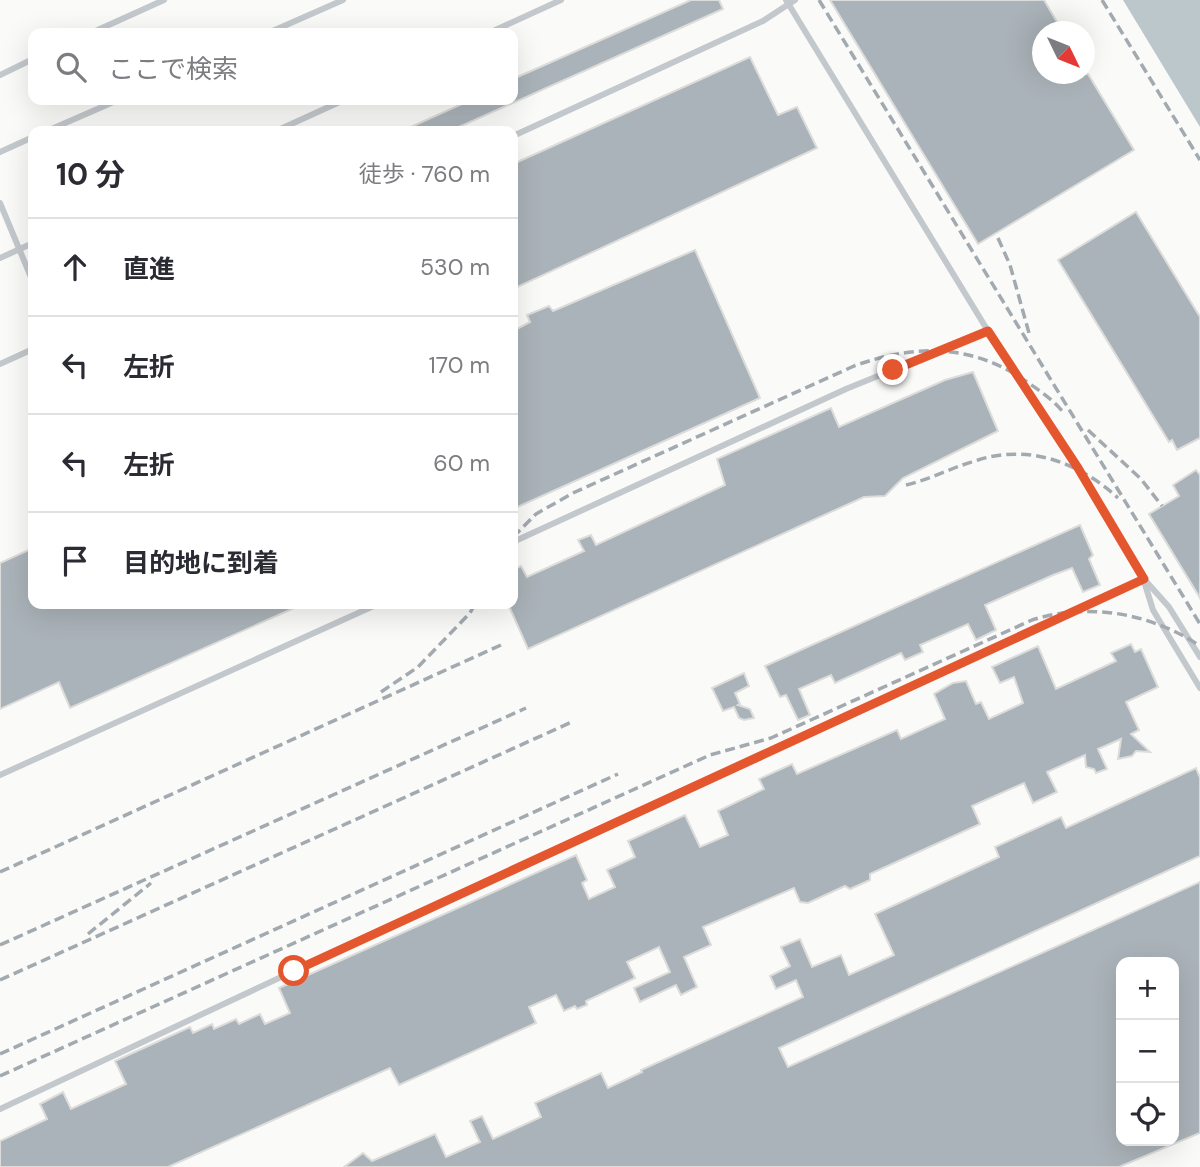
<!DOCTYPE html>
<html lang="ja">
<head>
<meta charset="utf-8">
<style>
	:root { --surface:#fff; --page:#f2f2f3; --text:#2b2b33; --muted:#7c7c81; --line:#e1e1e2 }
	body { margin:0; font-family:"DM Sans","Noto Sans JP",sans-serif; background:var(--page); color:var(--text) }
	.controls { position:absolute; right:21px; bottom:21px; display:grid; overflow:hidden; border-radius:14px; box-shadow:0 7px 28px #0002 }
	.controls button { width:63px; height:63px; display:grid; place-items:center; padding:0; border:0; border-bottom:2px solid var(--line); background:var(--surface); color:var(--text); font:35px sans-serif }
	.compass { position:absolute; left:1032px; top:21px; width:63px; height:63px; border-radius:50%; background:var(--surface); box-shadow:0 7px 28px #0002; rotate:133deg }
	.stop { position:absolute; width:21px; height:21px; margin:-16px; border:5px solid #e4572e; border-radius:50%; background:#fff }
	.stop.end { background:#e4572e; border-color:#fff; box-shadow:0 2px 7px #0008 }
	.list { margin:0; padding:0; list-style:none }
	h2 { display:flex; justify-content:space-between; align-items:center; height:91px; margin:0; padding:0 28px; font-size:30px }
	h2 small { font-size:23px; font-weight:400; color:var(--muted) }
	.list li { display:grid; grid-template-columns:46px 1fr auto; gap:21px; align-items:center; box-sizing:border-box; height:98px; padding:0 28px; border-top:2px solid var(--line) }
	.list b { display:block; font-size:26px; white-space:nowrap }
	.list em { font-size:23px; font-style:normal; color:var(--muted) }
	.icon { flex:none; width:38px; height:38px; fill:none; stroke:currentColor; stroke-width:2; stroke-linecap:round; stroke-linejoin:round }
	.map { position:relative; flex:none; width:1200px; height:1167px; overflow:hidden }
	.search { position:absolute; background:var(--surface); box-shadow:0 7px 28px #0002; left:28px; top:28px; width:490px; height:77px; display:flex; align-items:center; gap:18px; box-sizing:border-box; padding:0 24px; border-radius:14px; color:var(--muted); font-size:26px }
	.panel { position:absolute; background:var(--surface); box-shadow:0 7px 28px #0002; left:28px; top:126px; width:490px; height:483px; border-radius:14px }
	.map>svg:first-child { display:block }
	.water { fill:#bbc7cb }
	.building { fill:#aab3b9; stroke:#dcdcda; stroke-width:2; fill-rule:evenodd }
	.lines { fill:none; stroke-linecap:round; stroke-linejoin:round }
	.service { stroke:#c3c8cc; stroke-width:6 }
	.rail { stroke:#a2aab0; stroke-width:3.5; stroke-dasharray:10 5; stroke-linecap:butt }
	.route { stroke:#e4572e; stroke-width:9 }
</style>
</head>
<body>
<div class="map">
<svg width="1200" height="1167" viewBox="0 0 1200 1167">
	<rect width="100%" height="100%" fill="#fafaf8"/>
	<path class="water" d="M1123,0H1200V127Z"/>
	<g class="building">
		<path d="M691,0H719L723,9L450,131H402L462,104L461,100H513V79Z"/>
		<path d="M830,0H1044L1063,32H1042V74H1088L1134,150L978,244Z"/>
		<path d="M750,57L778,115L797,107L817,148L513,289V164Z"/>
		<path d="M1136,212L1200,317V438L1177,450L1172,440L1169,442L1058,260Z"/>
		<path d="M695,250L760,398L513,509V331L530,322L527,315L549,306L553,311Z"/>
		<path d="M973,372L998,431L903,478L885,496L864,497L528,649L508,604H513V570L521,566L527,577L584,551L578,540L591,535L596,545L725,485L717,459L831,408L839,427L945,380Z"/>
		<path d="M1196,470L1200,475V598L1149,514L1179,496L1173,485Z"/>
		<path d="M1080,525L1093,555L1089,559L1100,585L1083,592L1072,568L1053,575L985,605L996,630L976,640L968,624L920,645L923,652L905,660L901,653L835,683L831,675L799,689L810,715L798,720L786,695L780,697L765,666Z"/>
		<path d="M33,548V604H303L70,708L59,682L0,709V563Z"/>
		<path d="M1131,644L1135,652L1141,649L1158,687L1126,702L1139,730L1131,734L1150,752L1136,751L1132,756L1118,759L1121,739L1098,749L1107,769L1096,773L1094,769L1086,767L1085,755L1047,772L1057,792L1033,803L1024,783L972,806L980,824L870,874V880L850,889L845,886L808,903L800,902L794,888L703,927L711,945L684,957L697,987L681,995L676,985L640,1002L634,988L670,972L659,947L627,962L635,978L586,1001L587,1005L577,1009L575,1006L564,1011L556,995L529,1007L536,1023L399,1085L390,1068L168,1167H0V1141L47,1119L40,1104L63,1092L71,1109L126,1084L115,1061L137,1051L190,1027L193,1033L212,1024L214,1029L236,1019L239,1024L260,1014L265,1024L290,1013L279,988L576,855L587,880L582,883L589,899L615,887L607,870L635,857L628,841L685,815L700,847L728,835L718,811L764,789L759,779L792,764L797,774L897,730L901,739L945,719L934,694L953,683L966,681L976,704L981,702L989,719L1023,703L1014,677L1000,683L992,667L1038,646L1056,689L1116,661L1111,653Z"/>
		<path d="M744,673L749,686L735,693L740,704L738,705L750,709L754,718L744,720L739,718L734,707L723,711L712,688Z"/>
		<path d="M1196,768L1200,778V856L779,1048L788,1067L1200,882V1133L1119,1167H344L363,1153L372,1161L435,1134L446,1157L480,1142L470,1121L482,1116L493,1139L541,1117L535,1103L601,1073L608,1088L642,1072L641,1070L803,997L796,980L776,989L770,976L790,966L781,947L800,939L812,967L841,955L849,975L894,955L875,914L999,857L995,847L1061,817L1066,828ZM1121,962H1174V1141H1121Z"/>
	</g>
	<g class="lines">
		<g class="service">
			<path d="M786,0L988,331L1078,468L1144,579L1169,607L1200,657"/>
			<path d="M91,33L164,0"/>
			<path d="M268,33L343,0"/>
			<path d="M489,33L561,0"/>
			<path d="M0,75L33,59"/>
			<path d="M47,131L118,100"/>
			<path d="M276,131L344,100"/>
			<path d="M513,136L763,21L795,0"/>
			<path d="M0,152L33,137"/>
			<path d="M0,203L33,282"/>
			<path d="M0,258L33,243"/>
			<path d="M0,364L33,349"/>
			<path d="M513,542L846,389L988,331"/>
			<path d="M1144,581L1153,610L1200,688"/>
			<path d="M0,775L378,604"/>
			<path d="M0,1109L294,971L1144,579"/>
		</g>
		<g class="rail">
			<path d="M819,0L1200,624"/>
			<path d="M1102,0L1200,160"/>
			<path d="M998,238L1010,265L1029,333"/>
			<path d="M1088,430L1141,479L1162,506"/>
			<path d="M906,485C931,479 953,467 978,460C1029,444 1079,462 1118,498"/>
			<path d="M513,537L536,514L573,493L854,366C917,343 975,344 1030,384C1042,392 1054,401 1063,412"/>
			<path d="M381,692L418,667L470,613L475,604"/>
			<path d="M0,872L501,645"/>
			<path d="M88,934L151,883"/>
			<path d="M0,945L526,708"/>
			<path d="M0,980L574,721"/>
			<path d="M0,1054L618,774"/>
			<path d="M0,1076L710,755L771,738L1032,620C1088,602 1151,613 1200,646"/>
		</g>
	</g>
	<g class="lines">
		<path class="route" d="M294,971L1144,579L1078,468L988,331L893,370"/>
	</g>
</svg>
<div class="controls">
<button>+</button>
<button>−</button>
<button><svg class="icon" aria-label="locate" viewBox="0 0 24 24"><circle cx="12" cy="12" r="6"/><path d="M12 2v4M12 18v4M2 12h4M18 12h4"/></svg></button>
</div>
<svg class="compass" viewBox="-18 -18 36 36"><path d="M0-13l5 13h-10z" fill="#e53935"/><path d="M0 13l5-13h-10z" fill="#7c7c81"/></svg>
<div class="stop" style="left:294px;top:971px"></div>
<div class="stop end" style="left:893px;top:370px"></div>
<div class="search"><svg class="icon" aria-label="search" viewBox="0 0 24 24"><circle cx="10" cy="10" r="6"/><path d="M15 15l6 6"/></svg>ここで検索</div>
<section class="panel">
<h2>10 分<small>徒歩 · 760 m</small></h2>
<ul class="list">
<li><svg class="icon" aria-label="ahead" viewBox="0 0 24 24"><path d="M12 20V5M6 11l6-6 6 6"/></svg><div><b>直進</b></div><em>530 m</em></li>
<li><svg class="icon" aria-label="left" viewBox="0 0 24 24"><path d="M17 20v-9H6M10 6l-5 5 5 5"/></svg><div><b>左折</b></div><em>170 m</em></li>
<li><svg class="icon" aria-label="left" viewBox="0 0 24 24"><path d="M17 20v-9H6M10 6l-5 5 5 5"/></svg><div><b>左折</b></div><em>60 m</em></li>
<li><svg class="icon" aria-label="arrive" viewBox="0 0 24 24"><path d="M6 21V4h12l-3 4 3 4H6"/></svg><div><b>目的地に到着</b></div></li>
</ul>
</section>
</div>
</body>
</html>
